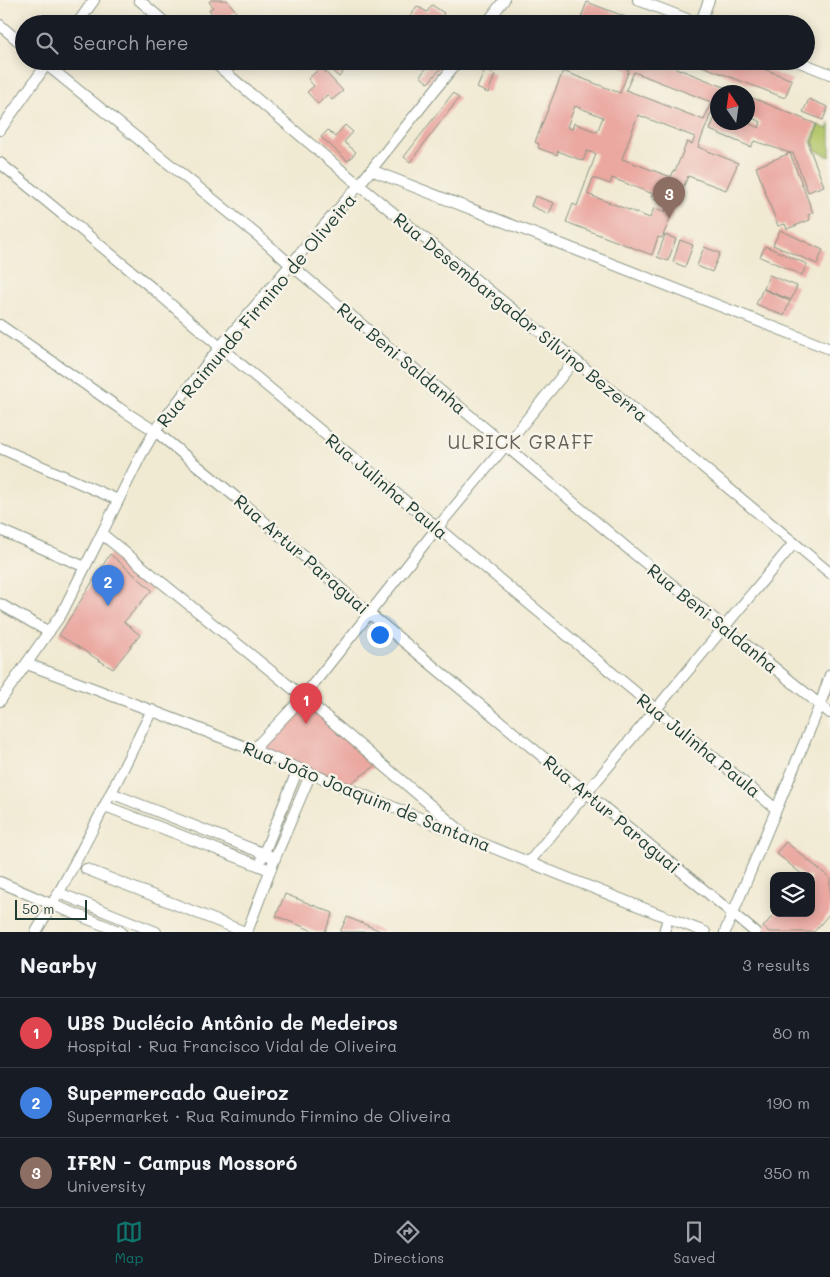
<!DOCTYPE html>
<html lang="en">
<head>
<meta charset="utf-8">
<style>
	:root { --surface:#171b24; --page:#242831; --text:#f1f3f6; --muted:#9ea1a6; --line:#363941; --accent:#0f766e }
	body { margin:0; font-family:Mali,sans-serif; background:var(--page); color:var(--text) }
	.controls { position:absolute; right:15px; bottom:15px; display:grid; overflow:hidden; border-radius:10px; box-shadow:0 2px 12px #0003 }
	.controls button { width:45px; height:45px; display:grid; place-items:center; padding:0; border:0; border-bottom:1px solid var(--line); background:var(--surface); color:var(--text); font:25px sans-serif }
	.compass { position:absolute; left:710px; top:85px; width:45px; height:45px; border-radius:50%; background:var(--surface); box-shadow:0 2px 12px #0003; rotate:347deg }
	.scale { position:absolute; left:15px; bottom:12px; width:72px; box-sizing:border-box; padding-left:5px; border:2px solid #1f3d34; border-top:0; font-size:14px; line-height:18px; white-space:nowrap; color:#1f3d34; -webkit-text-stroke:4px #f7f3e8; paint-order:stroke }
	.you { position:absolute; left:379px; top:634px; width:18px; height:18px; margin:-12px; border:4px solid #fff; border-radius:50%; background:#1a73e8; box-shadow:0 0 0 8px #1a73e833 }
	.badge { display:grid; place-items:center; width:32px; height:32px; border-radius:50%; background:var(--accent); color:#fff; font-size:16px; font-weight:700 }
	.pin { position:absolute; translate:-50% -41px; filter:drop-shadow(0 1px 2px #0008) }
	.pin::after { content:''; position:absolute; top:26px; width:18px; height:15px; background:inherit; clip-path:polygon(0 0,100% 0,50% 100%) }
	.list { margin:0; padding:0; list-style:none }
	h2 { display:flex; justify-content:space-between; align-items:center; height:65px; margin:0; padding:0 20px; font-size:21px }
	h2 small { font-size:16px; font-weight:400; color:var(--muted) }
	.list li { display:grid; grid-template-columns:32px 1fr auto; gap:15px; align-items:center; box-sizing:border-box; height:70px; padding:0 20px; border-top:1px solid var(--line) }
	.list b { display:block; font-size:19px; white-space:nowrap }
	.list p { margin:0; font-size:16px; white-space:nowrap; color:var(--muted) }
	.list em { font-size:16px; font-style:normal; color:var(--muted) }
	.icon { flex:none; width:28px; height:28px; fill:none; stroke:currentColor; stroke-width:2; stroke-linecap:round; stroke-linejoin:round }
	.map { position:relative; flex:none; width:830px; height:932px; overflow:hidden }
	.search { position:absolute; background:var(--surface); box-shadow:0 2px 12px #0003; left:15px; right:15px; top:15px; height:55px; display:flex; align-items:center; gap:12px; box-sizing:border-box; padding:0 18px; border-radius:28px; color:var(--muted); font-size:19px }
	.sheet { height:275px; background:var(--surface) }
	nav { display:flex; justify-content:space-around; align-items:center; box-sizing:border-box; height:70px; border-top:1px solid var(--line); background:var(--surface); font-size:14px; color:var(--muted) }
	nav a { display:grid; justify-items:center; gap:2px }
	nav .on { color:var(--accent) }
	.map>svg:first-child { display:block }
	.green { fill:#b4c66a; stroke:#6a824f }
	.building { fill:#eaa8a1; fill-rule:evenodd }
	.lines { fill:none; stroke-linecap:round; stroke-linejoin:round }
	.minor-casing { stroke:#889484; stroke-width:12 }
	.minor { stroke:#fff; stroke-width:10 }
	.labels { text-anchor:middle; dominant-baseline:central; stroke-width:5; stroke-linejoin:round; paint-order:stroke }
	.street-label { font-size:18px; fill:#1f3d34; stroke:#f7f3e8 }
	.neighbourhood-label { font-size:19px; letter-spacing:1px; fill:#66625a; stroke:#f7f3e8 }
</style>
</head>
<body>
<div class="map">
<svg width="830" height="932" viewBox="0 0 830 932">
	<rect width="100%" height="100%" fill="#f7f3e8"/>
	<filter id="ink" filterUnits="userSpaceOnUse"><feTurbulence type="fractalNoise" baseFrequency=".02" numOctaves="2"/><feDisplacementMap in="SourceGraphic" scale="10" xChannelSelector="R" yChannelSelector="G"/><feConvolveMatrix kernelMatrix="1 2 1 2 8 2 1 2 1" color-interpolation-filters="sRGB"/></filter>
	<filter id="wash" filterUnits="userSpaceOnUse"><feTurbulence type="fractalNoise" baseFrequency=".0096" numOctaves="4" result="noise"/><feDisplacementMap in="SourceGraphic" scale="20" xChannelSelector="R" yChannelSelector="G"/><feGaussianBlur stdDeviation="1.12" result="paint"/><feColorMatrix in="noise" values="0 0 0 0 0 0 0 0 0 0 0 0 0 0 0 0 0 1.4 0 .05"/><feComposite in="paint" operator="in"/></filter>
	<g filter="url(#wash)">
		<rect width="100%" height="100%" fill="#f1ead3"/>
		<path class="green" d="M830,122V157L815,150V144L813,145L811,142L818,125L827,129Z"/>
		<g id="blocks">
			<g class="building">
				<path d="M211,0H227L236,11L230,16L237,24H212L217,20L209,10L213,7L209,2Z"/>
				<path d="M587,2L644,24H590L580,20Z"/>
				<path d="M432,5L444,13L438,24H405L417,6L427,12Z"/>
				<path d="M328,61H332L344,71L339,77L325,65Z"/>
				<path d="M432,61H435L442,67L428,83L420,76Z"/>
				<path d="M607,61H658L737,92H718V104L715,103L698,147L738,163L726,190L688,176L662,238L658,237L652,255L566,222L573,204L577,206L596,154L587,151L583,161L558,151L557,155L538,148L539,144L535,142L563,71L620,93L629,70ZM634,72L711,102L704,120L626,90ZM575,106L603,117L597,132L574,123L572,129L567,127ZM638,115L695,137L692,144L687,142L675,171L674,170L671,177L622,159ZM593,178L610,184L612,178L653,194L651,197L668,204L665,212L654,208L650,218L587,194Z"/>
				<path d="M689,61H753L752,64L792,80L785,98Z"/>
				<path d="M321,67L343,91L332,100L327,95L318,104L307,92L314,86L308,79Z"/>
				<path d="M485,70L495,75L488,93L477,88Z"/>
				<path d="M453,93L459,98L410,162L404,157Z"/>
				<path d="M748,96L816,124L809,141V147L824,186L808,192L793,153H790L754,141L751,147L710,130L717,110L718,122H746L759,128L761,122L748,116Z"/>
				<path d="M809,99L828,107L823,120L803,112Z"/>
				<path d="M345,125L353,132L344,142L356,152L348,161L321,137L328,130L335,137Z"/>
				<path d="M790,153L813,213L808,215L810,220L787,229L785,224L778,226L756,167Z"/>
				<path d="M535,196L554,203L549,214L531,206Z"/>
				<path d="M780,230L823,250L817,264L773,245Z"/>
				<path d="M665,235L676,239L668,261L657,257Z"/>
				<path d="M680,240L693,245L685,267L673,262Z"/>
				<path d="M765,246L807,264L802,275L760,257Z"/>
				<path d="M704,247L720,253L712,272L697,266Z"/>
				<path d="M769,275L797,286L791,300L764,289Z"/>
				<path d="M763,289L790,301L784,316L756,304Z"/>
				<path d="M110,554L152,590L124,622L140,635L113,669L59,635Z"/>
				<path d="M303,699L378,764L348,785L256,749Z"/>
				<path d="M786,842L830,878V913L814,932H769L763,927L775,913H811V876H804L776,853Z"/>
				<path d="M285,894L333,913L325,932H316L276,916Z"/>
				<path d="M347,917L383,932H340Z"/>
			</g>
		</g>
	</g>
	<g filter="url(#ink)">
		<use href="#blocks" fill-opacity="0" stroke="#889484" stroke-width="1"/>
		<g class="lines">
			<g class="minor-casing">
				<g id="minor">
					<path d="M139,0L167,24"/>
					<path d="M638,0L700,24"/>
					<path d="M77,24L94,0"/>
					<path d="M486,24L504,0"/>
					<path d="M700,24L709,0"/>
					<path d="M0,25L24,46"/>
					<path d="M42,61L257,235L291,265L632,552L830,713"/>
					<path d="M212,61L359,185L575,360L830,573"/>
					<path d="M797,61L830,74"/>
					<path d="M0,130L49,61"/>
					<path d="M0,163L152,288L220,347L776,809"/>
					<path d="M371,170L830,349"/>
					<path d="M0,325L119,408L155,431L238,499L370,614L755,932"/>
					<path d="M0,448L118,500"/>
					<path d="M0,530L85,567"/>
					<path d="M102,534L303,697L461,831"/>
					<path d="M0,604L49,632"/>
					<path d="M27,664C103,692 178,720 253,750C404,811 554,874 705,932"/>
					<path d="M0,701L62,613L141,455L155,431L220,347L359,185L458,61"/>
					<path d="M253,750L303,697L437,528L506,445L575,360"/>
					<path d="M111,793L275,858"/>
					<path d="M105,806L270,870"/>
					<path d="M262,858L298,769"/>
					<path d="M529,862L794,543"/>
					<path d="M86,869L245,932"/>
					<path d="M0,882L53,905L121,932"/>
					<path d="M59,893L156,932"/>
					<path d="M36,932C79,860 115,785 152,710"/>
					<path d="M247,932L275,858L311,773"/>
					<path d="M664,932L668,918"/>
					<path d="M725,932L820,705L830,675"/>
				</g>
			</g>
			<use href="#minor" class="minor"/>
		</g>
	</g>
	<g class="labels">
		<g class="street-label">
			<text transform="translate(256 310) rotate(-50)">Rua Raimundo Firmino de Oliveira</text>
			<text transform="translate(521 317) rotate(39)">Rua Desembargador Silvino Bezerra</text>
			<text transform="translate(402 358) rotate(40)">Rua Beni Saldanha</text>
			<text transform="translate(387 486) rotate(40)">Rua Julinha Paula</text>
			<text transform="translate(302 554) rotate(41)">Rua Artur Paraguai</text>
			<text transform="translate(713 618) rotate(39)">Rua Beni Saldanha</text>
			<text transform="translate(699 745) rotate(39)">Rua Julinha Paula</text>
			<text transform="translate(367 796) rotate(22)">Rua João Joaquim de Santana</text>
			<text transform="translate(612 814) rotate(40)">Rua Artur Paraguai</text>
		</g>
		<g class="neighbourhood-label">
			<text x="521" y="441">ULRICK GRAFF</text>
		</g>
	</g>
</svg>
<div class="controls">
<button><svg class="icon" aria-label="layers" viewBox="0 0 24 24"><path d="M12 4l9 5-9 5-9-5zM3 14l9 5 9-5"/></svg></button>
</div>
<svg class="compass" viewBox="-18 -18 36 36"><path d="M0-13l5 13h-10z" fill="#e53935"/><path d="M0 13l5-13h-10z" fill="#9ea1a6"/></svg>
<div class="scale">50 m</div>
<div class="you"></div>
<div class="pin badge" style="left:306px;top:724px;background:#e0444e">1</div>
<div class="pin badge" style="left:108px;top:606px;background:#3f7fe0">2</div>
<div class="pin badge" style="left:669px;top:218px;background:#8d6e63">3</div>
<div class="search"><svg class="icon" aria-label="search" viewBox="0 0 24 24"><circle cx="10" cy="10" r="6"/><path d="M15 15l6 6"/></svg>Search here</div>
</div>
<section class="sheet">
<h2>Nearby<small>3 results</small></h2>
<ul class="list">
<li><span class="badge" style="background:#e0444e">1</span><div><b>UBS Duclécio Antônio de Medeiros</b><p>Hospital · Rua Francisco Vidal de Oliveira</p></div><em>80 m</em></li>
<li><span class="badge" style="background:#3f7fe0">2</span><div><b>Supermercado Queiroz</b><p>Supermarket · Rua Raimundo Firmino de Oliveira</p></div><em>190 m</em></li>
<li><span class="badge" style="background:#8d6e63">3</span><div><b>IFRN - Campus Mossoró</b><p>University</p></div><em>350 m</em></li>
</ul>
</section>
<nav>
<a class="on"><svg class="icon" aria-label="map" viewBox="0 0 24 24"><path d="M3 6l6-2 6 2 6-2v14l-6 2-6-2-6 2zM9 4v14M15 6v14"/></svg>Map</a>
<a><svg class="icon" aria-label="directions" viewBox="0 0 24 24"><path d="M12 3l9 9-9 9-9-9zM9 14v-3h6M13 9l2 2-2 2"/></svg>Directions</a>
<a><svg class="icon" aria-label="saved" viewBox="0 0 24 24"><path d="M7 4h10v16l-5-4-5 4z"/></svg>Saved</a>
</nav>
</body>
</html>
